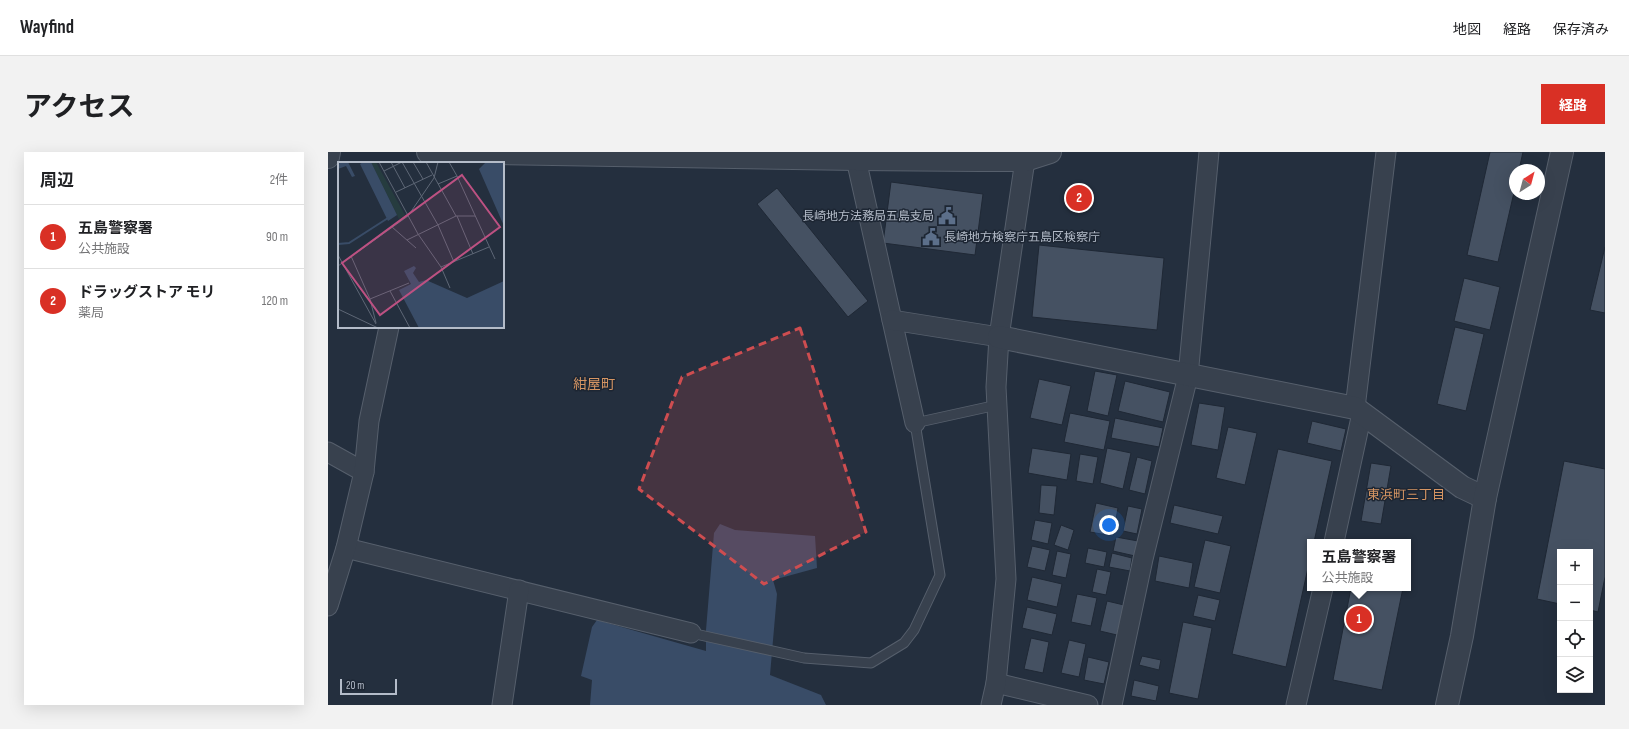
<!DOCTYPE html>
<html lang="ja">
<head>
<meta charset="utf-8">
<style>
	:root { --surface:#fff; --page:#f2f2f2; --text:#202124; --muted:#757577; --line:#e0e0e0; --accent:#d93025 }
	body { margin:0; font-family:"Sofia Sans Condensed","Noto Sans JP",sans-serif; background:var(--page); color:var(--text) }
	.controls { position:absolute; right:12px; bottom:12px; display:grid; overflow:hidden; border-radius:0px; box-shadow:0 4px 16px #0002 }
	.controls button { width:36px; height:36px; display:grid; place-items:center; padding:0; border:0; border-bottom:1px solid var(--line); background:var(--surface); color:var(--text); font:20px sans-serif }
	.compass { position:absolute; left:1181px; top:12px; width:36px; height:36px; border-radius:50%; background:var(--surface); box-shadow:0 4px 16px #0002; rotate:36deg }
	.scale { position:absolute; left:12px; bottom:10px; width:57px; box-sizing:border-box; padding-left:4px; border:2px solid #b4bcc9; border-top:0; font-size:11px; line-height:14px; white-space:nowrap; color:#b4bcc9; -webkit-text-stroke:3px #1d2633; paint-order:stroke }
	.you { position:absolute; left:781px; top:373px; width:14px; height:14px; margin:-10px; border:3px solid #fff; border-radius:50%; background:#1a73e8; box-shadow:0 0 0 6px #1a73e833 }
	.badge { display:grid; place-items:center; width:26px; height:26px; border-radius:50%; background:var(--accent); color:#fff; font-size:13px; font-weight:700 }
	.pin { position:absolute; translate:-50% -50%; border:2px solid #fff; box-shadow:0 1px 4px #0006 }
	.popup { position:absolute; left:979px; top:387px; width:104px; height:52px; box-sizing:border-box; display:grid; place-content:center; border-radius:0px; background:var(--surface); filter:drop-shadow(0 1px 3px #0005); font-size:13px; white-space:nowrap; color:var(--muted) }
	.popup b { font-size:15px; color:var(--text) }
	.popup::after { content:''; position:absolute; left:50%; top:100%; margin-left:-8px; border:8px solid transparent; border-top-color:var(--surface) }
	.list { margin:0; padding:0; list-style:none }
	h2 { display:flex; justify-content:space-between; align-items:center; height:52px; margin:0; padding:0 16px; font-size:17px }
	h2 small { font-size:13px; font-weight:400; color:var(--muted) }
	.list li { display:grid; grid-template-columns:26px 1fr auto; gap:12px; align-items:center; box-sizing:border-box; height:64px; padding:0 16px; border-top:1px solid var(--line) }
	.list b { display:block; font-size:15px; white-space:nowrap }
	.list p { margin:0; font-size:13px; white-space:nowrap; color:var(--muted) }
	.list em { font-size:13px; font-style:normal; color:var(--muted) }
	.icon { flex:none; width:22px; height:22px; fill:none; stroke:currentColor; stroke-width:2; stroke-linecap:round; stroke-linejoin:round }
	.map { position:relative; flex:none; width:1277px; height:553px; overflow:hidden; border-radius:0px }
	header { display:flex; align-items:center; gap:24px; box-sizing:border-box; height:56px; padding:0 20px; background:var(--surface); border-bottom:1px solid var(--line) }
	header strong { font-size:19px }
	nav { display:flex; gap:22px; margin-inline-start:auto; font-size:14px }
	.intro { display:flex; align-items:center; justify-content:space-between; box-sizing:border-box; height:96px; padding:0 24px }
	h1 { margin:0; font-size:28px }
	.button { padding:10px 18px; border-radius:0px; background:var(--accent); color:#fff; font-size:14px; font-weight:700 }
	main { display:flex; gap:24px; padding:0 24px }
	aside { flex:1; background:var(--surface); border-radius:0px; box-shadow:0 4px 16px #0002 }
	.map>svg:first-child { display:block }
	.water { fill:#394c67 }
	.building { fill:#455162; stroke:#1f2835 }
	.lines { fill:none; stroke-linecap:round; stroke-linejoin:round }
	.service-casing { stroke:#565f6c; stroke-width:11 }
	.minor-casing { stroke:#565f6c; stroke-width:21 }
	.tertiary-casing { stroke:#565f6c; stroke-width:24 }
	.service { stroke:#38414e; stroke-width:9 }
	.minor { stroke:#38414e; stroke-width:19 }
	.tertiary { stroke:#38414e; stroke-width:22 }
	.marked { fill:#ce4d50; fill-opacity:0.2; stroke:#ce4d50; stroke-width:3; stroke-dasharray:8 5; stroke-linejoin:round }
	.labels { text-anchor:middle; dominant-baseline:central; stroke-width:3; stroke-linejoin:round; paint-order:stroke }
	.poi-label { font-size:12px; fill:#b4bcc9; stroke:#1d2633; text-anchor:end }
	.neighbourhood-label { font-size:13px; fill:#d59563; stroke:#1d2633 }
	.quarter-label { font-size:14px; fill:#d59563; stroke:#1d2633 }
	.inset-river { fill:none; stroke:#394c67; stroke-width:2 }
	.inset-road { fill:none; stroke:#5e6776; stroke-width:1 }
	.view { fill:#bd5182; fill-opacity:0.15; stroke:#bd5182; stroke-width:2 }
	.inset-edge { fill:none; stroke:#b4bcc9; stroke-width:2 }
</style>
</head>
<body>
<header>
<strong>Wayfind</strong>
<nav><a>地図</a><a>経路</a><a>保存済み</a></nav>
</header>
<div class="intro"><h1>アクセス</h1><a class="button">経路</a></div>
<main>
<aside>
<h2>周辺<small>2件</small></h2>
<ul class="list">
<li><span class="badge">1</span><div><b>五島警察署</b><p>公共施設</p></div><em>90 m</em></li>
<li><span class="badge">2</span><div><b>ドラッグストア モリ</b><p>薬局</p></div><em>120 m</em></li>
</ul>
</aside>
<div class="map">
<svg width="1277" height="553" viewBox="0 0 1277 553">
	<rect width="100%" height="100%" fill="#242f3e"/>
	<path class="water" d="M392,372L407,378L487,384L489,416L445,428L449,442L442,523L493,543L498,553H262L264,528L253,524L264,475L269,468L378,499V478L386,381Z"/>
	<g class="building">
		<path d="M1162,0H1195L1191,18H1187V36L1170,110L1139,103Z"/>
		<path d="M563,30L655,42L647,103L555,91Z"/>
		<path d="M449,36L540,149L520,165L429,52Z"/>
		<path d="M711,93L836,106L829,178L704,165Z"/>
		<path d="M1277,95V161L1262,158Z"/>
		<path d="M1136,126L1172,135L1162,178L1126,169Z"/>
		<path d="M1127,175L1156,182L1138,259L1109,252Z"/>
		<path d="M767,219L789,223L780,264L759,259Z"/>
		<path d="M711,227L743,234L734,273L702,266Z"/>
		<path d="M797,229L842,240L835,270L790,259Z"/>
		<path d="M871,251L897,255L890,298L863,293Z"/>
		<path d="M742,261L782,269L776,298L736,290Z"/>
		<path d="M787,266L835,276L831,295L783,286Z"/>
		<path d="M984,269L1018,277L1013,299L979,291Z"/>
		<path d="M900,275L929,281L917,333L888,326Z"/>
		<path d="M704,296L743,302L739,328L700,321Z"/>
		<path d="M779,296L803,301L795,337L772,331Z"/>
		<path d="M950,297L1004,309L986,390H982V407L958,515L904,502Z"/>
		<path d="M752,302L770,305L765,332L748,329Z"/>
		<path d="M809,305L824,309L817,342L801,338Z"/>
		<path d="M1236,309L1277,317V425L1270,460L1262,458V400H1232V452L1209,447Z"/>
		<path d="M1043,311L1063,314L1053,372L1033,369Z"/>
		<path d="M713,333L729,334L726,363L711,361Z"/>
		<path d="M768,351L790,356L785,384L762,380Z"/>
		<path d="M846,353L895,364L890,382L842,371Z"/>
		<path d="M800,354L814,357L809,382L795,379Z"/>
		<path d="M707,368L724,371L720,392L703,388Z"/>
		<path d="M733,373L746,378L740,398L726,393Z"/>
		<path d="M788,385L810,389L807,404L785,399Z"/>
		<path d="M877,388L903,394L892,441L866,435Z"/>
		<path d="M704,394L722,398L717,419L699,415Z"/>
		<path d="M760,396L779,400L776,415L757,411Z"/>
		<path d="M729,399L743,402L738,426L724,423Z"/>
		<path d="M784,401L804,406L802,419L781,415Z"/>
		<path d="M831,404L865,411L861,436L827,429Z"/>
		<path d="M769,417L783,420L778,443L764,440Z"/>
		<path d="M704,425L734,432L729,455L699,448Z"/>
		<path d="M1023,436H1075L1054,538L1005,528Z"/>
		<path d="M749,442L769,446L763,474L743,470Z"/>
		<path d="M870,443L892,448L887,469L865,464Z"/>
		<path d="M779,449L796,453L789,483L772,479Z"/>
		<path d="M699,455L729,462L724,483L694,476Z"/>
		<path d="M855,470L884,476L870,547L841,541Z"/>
		<path d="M703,486L721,490L715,521L696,517Z"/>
		<path d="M741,488L758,492L751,525L733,521Z"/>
		<path d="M814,504L833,508L831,518L811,513Z"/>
		<path d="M760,505L781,510L776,532L756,528Z"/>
		<path d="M806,528L831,534L828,549L803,544Z"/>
	</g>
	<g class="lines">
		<g class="service-casing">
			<path id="service" d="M363,481L476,506L543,511L576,491L586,478L612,423L587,271L669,253"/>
		</g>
		<g class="minor-casing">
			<g id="minor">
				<path d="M528,7L587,271"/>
				<path d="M564,168L671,185"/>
				<path d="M1027,256L1058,0"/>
				<path d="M0,300L36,320"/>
				<path d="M1006,390L1034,261"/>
				<path d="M18,396L363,481"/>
				<path d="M0,454L18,396L36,320L41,269L61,175"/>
				<path d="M668,531L760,553"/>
				<path d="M174,553L191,438"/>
				<path d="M663,553L668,531L678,427L668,235L671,185L697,8"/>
				<path d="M784,553L815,407L860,224L881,0"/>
				<path d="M968,553L995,436"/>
			</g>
		</g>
		<g class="tertiary-casing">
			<g id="tertiary">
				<path d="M100,0L528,7L650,8H697L722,0"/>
				<path d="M0,5L1,0"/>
				<path d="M671,185L1027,256L1134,335L1157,346"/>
				<path d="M1119,553L1134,484L1157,346L1234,0"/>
			</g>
		</g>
		<use href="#service" class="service"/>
		<use href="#minor" class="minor"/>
		<use href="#tertiary" class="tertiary"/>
	</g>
	<path class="marked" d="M472,176L538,380L436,432L311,337L354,225Z"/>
	<defs>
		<g id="civic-bare" transform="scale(1.38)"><path d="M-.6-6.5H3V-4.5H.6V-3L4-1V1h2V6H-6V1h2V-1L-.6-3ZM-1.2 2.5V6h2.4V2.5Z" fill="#5c6f8a" stroke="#1d2633" stroke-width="2.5" paint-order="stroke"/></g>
	</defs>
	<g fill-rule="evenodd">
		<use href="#civic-bare" x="619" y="64"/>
		<use href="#civic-bare" x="603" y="85"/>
	</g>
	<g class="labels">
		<g class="poi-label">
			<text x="606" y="64">長崎地方法務局五島支局</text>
			<text x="616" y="85" text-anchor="start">長崎地方検察庁五島区検察庁</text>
		</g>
		<g class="neighbourhood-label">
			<text x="1078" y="343">東浜町三丁目</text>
		</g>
		<g class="quarter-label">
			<text x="266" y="232">紺屋町</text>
		</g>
	</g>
	<g transform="translate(10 10)">
		<rect width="166" height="166" fill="#242f3e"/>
		<path d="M33,0H38L67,53L61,57Z" fill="#263c3f"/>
		<path d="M4,0H10L17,14L14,15L8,4L0,7V2ZM25,0H33L59,53L50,59L22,2ZM148,0H166V64L141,7ZM76,104L78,106L75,111L81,120L88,118L129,136L166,119V166H81L61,128L73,122L66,109Z" fill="#394c67"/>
		<path class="inset-river" d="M0,82L11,81L50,56"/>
		<path class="inset-road" d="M41,0L80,72L103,105L112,126M53,0L67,26M64,0L100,63L116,100M75,0L85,17M88,0L118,54M111,0L119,14L157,97M46,9L64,0M100,22L119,14M58,30L94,13M119,54L135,92M54,65L78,86M69,78L118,54H137M0,93L38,162M13,94L32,137L38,161M0,104L70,54L96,16L100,0M103,105L151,85M52,129L72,166M32,137L71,121M0,147L40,166"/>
		<path class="view" d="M124,13L162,65L42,153L4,101Z"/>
		<rect width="166" height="166" class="inset-edge"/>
	</g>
</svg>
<div class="controls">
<button>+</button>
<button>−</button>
<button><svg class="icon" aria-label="locate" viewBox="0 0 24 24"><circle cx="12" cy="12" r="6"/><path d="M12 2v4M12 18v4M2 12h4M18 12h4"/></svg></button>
<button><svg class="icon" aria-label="layers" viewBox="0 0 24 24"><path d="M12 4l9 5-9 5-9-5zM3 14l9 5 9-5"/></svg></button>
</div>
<svg class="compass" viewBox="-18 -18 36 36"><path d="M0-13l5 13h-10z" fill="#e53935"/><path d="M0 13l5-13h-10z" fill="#757577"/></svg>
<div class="scale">20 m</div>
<div class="you"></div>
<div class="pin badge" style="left:1031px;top:467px">1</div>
<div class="popup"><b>五島警察署</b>公共施設</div>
<div class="pin badge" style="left:751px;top:46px">2</div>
</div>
</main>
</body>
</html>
